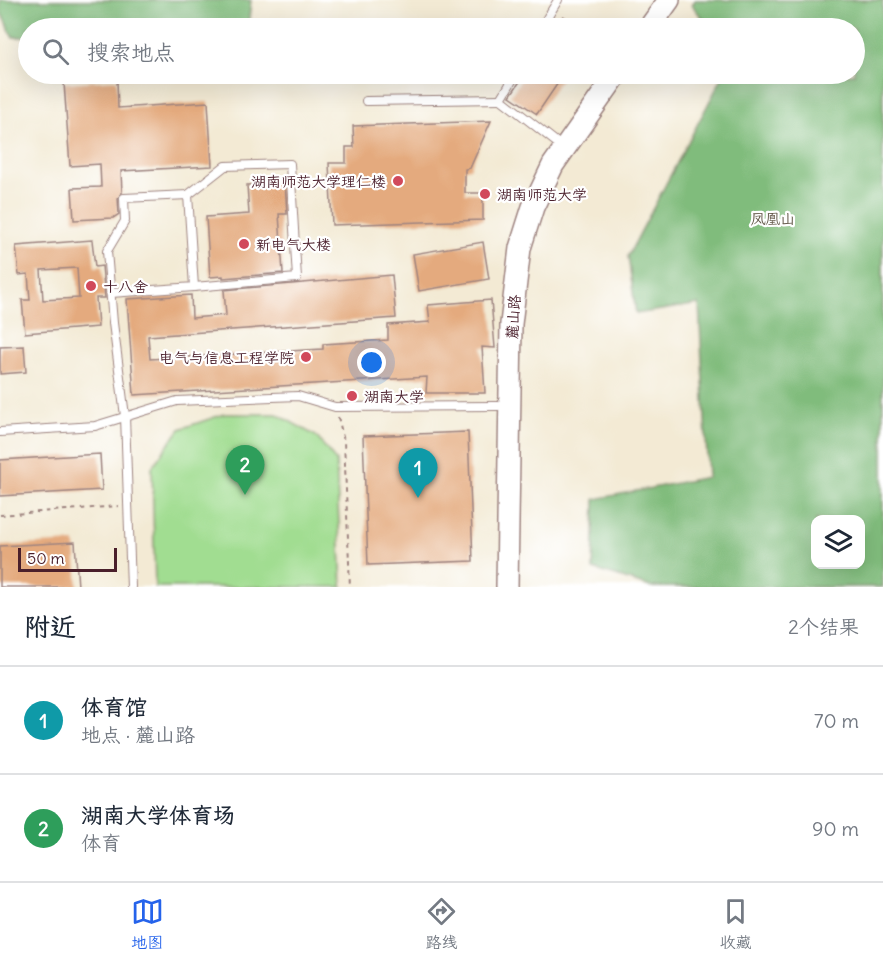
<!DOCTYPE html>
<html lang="zh">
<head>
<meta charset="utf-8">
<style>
	:root { --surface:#fff; --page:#f6f6f7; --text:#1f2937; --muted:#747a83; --line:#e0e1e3; --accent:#2563eb }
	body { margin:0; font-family:Delius,"LXGW WenKai TC",sans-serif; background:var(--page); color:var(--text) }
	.controls { position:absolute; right:18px; bottom:18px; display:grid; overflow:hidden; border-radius:12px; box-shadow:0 6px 24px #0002 }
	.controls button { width:54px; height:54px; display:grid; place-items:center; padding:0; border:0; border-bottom:2px solid var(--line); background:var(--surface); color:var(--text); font:30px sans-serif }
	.scale { position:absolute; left:18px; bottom:15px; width:99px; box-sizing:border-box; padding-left:6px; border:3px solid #4a1f2b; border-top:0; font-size:16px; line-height:21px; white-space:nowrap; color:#4a1f2b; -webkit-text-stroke:4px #fff; paint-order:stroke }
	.you { position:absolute; left:372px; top:363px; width:21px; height:21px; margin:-15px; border:4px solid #fff; border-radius:50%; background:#1a73e8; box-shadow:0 0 0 9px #1a73e833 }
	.badge { display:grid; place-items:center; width:39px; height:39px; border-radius:50%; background:var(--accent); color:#fff; font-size:20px; font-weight:700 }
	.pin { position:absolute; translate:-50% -50px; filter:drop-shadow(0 2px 3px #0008) }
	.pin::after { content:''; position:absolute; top:32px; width:21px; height:18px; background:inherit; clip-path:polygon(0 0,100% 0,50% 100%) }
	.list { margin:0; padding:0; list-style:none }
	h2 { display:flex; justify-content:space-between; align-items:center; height:78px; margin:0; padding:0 24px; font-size:26px }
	h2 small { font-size:20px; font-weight:400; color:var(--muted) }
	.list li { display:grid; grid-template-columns:39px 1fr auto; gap:18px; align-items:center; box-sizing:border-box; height:108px; padding:0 24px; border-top:2px solid var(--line) }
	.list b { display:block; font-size:22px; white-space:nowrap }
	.list p { margin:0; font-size:20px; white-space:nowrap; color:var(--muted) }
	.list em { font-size:20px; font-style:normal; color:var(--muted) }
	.icon { flex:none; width:33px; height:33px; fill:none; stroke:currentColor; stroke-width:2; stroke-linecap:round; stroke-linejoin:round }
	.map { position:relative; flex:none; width:883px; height:587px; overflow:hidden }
	.search { position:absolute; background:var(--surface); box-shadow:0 6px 24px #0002; left:18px; right:18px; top:18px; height:66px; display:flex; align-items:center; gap:15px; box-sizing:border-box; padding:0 21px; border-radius:33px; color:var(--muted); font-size:22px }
	.sheet { height:294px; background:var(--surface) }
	nav { display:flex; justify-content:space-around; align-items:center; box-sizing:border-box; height:84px; border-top:2px solid var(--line); background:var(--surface); font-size:16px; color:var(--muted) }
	nav a { display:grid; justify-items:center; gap:3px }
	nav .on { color:var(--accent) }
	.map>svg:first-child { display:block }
	.green { fill:#a1dd91; stroke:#767e5e; stroke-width:1.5 }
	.forest { fill:#80bc7b; stroke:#656e53; stroke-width:1.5; fill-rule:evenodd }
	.building { fill:#e4aa7e; fill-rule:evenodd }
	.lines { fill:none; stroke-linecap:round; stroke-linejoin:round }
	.lane-casing { stroke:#9e8480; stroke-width:10 }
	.secondary-casing { stroke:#9e8480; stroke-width:24 }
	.path { stroke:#9e8480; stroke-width:2; stroke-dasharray:4.5 4.5; stroke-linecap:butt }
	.lane { stroke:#fff; stroke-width:8 }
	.secondary { stroke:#fff; stroke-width:21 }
	.poi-dot { fill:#d1495b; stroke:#fff; stroke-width:2 }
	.labels { text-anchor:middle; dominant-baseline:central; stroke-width:4.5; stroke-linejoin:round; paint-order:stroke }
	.poi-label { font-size:15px; fill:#4a1f2b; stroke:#fff; text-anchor:start }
	.park-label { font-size:15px; fill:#64584a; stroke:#fff }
	.street-label { font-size:15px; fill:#4a1f2b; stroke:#fff }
</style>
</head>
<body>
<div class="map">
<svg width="883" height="587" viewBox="0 0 883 587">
	<rect width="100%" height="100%" fill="#fff"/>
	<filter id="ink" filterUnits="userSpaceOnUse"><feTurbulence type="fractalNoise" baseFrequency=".0167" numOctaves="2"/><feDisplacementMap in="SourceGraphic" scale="12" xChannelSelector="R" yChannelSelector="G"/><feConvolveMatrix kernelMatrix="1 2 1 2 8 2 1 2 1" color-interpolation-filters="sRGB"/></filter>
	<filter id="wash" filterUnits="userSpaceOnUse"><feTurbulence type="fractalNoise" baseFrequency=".008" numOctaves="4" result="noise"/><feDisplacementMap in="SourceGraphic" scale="24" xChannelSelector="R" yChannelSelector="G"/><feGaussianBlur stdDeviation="1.35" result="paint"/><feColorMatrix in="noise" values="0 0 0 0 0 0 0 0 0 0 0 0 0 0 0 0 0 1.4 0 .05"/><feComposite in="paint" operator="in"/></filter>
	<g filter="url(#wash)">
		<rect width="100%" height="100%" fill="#f3ead4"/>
		<path class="green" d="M224,414H277L316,436L336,461L342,587H155L152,467L180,429Z"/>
		<g class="forest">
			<path d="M0,0H251L248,28H28V37H13L0,11Z"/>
			<path d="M695,0H883V587H651L593,569L595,499L708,477L699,304L636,314L628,256L724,74H854V28H710L692,5ZM816,520H860V564H816Z"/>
		</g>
		<g id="blocks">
			<g class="building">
				<path d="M563,16L583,28H555Z"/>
				<path d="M525,74H564L537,114L510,96Z"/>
				<path d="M117,80L118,108L208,102L212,166L121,171L122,193L118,198L119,214L113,218L74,220L72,188L101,187L100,164L70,166L64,83Z"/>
				<path d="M491,121L470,168L465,169V193H483V220L332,225L329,163H346V147H354L353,126Z"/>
				<path d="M285,183L287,214H279L283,273L223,278V276L210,277L206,217L249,214L247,185Z"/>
				<path d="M92,240L95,267L102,266L105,298H96L98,327L25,333L22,300H30L28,274L19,275L16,246ZM77,268L79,298L43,300L41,270Z"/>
				<path d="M483,242L489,279L419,291L413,254Z"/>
				<path d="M392,275L396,318L148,336L150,359L323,349V344L388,340V325L430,322L428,305L491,300L495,348L482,347L485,393H426L427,377L134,395L127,299L191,295L192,318L226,315L224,290Z"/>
				<path d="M24,346L26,372L0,374V347Z"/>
				<path d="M468,432L473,561L368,565L363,436Z"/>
				<path d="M100,454L102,490L0,496V460Z"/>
				<path d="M75,542L78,587H0V546Z"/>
			</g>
		</g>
	</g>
	<g filter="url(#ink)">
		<use href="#blocks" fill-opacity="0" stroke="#9e8480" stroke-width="1.5"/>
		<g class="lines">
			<g class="lane-casing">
				<g id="lane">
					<path d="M541,28L558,0"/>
					<path d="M516,74L501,99L556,142"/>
					<path d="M366,101L501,99"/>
					<path d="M111,293L194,287L188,195"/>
					<path d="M0,432L95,426L177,401L298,396L335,407L498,406"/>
					<path d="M131,587L125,416L113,323L107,251L125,221L124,198L188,195L225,166L290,164L297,278L194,287"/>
				</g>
			</g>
			<g class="secondary-casing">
				<g id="secondary">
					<path d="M649,28L669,0"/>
					<path d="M507,587L511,324L520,248L533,207L553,165L617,74"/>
				</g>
			</g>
			<g class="path">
				<path d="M338,417L344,441L350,587"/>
				<path d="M0,515L119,506"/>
			</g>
			<use href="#lane" class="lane"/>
			<use href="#secondary" class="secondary"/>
		</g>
	</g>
	<g class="poi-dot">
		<circle cx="398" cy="181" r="6"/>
		<circle cx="485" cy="194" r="6"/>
		<circle cx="244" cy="244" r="6"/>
		<circle cx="91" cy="286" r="6"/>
		<circle cx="306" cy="357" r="6"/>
		<circle cx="352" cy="396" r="6"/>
	</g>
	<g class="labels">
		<g class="poi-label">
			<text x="386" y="181" text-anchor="end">湖南师范大学理仁楼</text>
			<text x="497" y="194">湖南师范大学</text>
			<text x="256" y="244">新电气大楼</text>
			<text x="103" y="286">十八舍</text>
			<text x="294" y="357" text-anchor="end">电气与信息工程学院</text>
			<text x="364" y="396">湖南大学</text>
		</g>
		<g class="park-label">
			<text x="773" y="218">凤凰山</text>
		</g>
		<g class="street-label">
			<text transform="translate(513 317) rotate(-86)">麓山路</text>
		</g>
	</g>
</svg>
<div class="controls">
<button><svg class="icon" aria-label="layers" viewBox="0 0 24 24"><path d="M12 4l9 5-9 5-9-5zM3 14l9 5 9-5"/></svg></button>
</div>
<div class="scale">50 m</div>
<div class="you"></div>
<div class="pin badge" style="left:418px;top:498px;background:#0f9aa8">1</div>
<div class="pin badge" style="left:245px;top:495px;background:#2e9e5b">2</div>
<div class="search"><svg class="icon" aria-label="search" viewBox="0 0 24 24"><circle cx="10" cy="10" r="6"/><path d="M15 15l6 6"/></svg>搜索地点</div>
</div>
<section class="sheet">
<h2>附近<small>2个结果</small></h2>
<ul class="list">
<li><span class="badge" style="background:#0f9aa8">1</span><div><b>体育馆</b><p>地点 · 麓山路</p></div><em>70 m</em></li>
<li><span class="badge" style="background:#2e9e5b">2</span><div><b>湖南大学体育场</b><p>体育</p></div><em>90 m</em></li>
</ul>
</section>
<nav>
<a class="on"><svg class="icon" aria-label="map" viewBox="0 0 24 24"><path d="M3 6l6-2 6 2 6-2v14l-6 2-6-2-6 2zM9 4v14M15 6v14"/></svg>地图</a>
<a><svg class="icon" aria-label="directions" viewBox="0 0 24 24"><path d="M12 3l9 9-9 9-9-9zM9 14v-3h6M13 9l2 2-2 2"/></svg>路线</a>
<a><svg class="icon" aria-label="saved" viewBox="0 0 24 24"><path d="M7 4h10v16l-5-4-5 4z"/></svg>收藏</a>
</nav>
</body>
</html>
